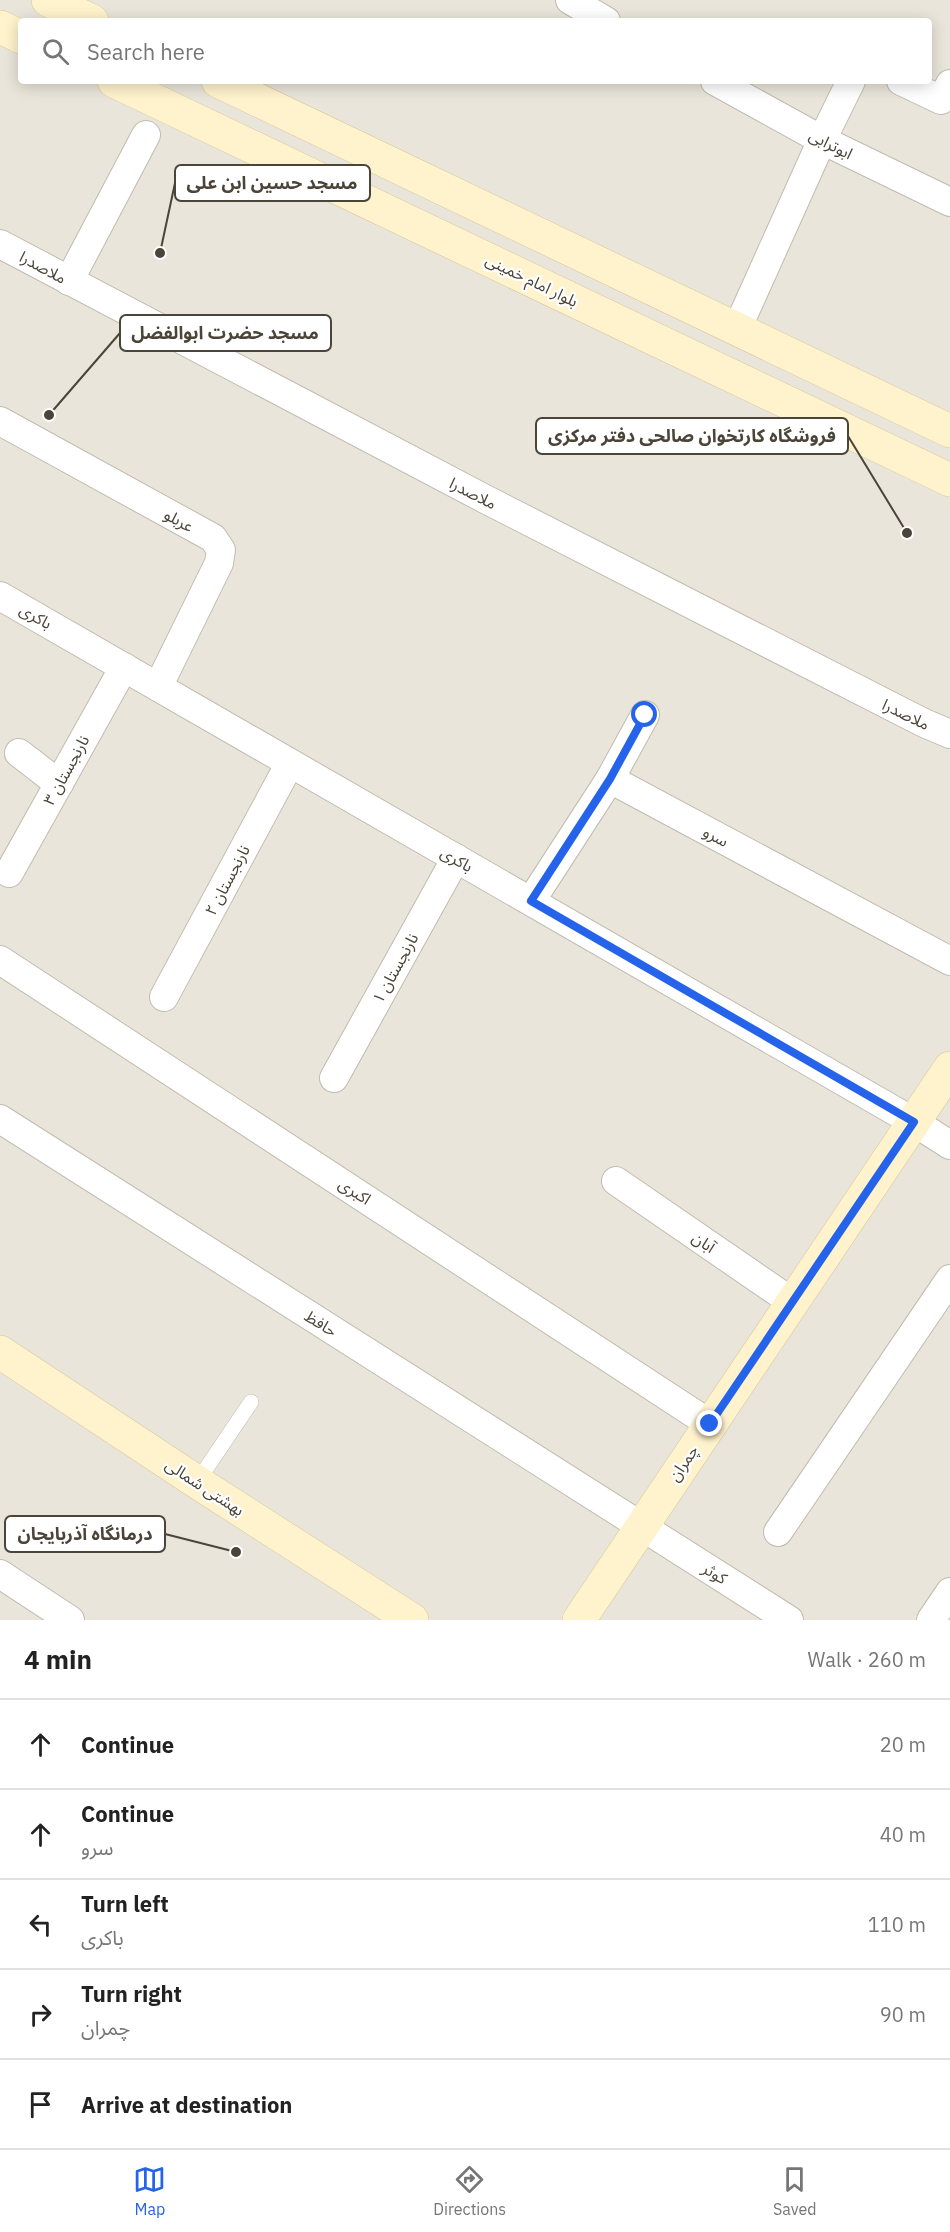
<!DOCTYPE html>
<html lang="en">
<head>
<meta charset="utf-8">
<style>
	:root { --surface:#fff; --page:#f2f2f2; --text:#222; --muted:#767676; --line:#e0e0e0; --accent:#2563eb }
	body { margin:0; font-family:"IBM Plex Sans","Noto Sans Arabic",sans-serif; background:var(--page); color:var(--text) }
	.stop { position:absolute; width:18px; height:18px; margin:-14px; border:4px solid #2563eb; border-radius:50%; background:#fff }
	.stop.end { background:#2563eb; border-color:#fff; box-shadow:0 2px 6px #0008 }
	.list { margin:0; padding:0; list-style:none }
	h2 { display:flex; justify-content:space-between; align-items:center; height:78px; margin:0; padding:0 24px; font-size:26px }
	h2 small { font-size:20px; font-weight:400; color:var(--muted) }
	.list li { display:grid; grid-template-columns:39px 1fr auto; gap:18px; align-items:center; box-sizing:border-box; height:90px; padding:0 24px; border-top:2px solid var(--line) }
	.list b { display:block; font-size:22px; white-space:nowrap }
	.list p { margin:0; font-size:20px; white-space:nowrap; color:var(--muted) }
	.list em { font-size:20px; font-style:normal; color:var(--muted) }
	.icon { flex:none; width:33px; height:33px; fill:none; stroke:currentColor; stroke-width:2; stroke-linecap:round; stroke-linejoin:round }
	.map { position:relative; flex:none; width:950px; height:1620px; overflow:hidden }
	.search { position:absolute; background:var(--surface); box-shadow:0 3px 15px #0003; left:18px; right:18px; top:18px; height:66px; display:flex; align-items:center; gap:15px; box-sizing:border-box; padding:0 21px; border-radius:6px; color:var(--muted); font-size:22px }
	.sheet { height:528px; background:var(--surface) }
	nav { display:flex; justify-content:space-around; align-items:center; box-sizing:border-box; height:84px; border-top:2px solid var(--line); background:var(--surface); font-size:16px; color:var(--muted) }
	nav a { display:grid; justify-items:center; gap:3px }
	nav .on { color:var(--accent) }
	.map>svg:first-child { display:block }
	.residential { fill:#eae5da; fill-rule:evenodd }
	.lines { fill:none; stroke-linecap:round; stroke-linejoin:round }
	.lane-casing { stroke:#c2bbae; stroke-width:16 }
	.street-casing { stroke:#c2bbae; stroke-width:30 }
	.secondary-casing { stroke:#d6c79b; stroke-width:34 }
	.lane { stroke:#fff; stroke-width:15 }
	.street { stroke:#fff; stroke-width:28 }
	.secondary { stroke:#fff3cd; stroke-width:33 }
	.route { stroke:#2563eb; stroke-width:8 }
	.labels { text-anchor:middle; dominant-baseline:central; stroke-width:4.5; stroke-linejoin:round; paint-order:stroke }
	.street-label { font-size:16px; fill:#4b4439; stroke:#fff }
	.leader { fill:none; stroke:#4b4439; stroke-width:2 }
	.callout-dot { fill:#4b4439; stroke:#fff; stroke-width:2 }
	.callout { fill:#fff; stroke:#4b4439; stroke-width:2 }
	.callout-label { font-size:18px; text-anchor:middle; font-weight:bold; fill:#4b4439 }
</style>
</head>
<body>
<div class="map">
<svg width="950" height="1620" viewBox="0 0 950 1620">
	<rect width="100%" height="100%" fill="#f6f3ec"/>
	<path class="residential" d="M0,0H950V1620H0ZM21,21H929V81H21Z"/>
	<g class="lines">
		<g class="lane-casing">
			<path id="lane" d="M197,1482L251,1402"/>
		</g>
		<g class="street-casing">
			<g id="street">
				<path d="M570,0L606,21"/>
				<path d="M715,81L822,140L950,202"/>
				<path d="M901,81L941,100L950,84"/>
				<path d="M0,244L485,499L924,723L950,734"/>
				<path d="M69,281L146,135"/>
				<path d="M737,329L822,140L851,81"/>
				<path d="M0,421L213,538L221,550L219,563L158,687"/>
				<path d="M0,596L914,1122L950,1145"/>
				<path d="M19,753L59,784"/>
				<path d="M610,779L645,715"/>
				<path d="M9,873L124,667"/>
				<path d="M531,901L610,779L950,961"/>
				<path d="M0,960L710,1424"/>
				<path d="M164,997L290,763"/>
				<path d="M334,1078L456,858"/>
				<path d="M0,1119L789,1620"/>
				<path d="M616,1181L792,1302"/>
				<path d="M778,1532L950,1279"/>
				<path d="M0,1574L70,1620"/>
				<path d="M931,1620L950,1592"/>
			</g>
		</g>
		<g class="secondary-casing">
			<g id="secondary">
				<path d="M48,0L92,21"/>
				<path d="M0,27L21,37"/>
				<path d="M114,81L950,480"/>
				<path d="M218,81L950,431"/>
				<path d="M0,1352L197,1482L412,1620"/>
				<path d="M579,1620L950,1068"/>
			</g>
		</g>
		<use href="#lane" class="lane"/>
		<use href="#street" class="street"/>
		<use href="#secondary" class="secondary"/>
	</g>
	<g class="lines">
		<path class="route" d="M645,715L610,779L531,901L914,1122L710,1424"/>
	</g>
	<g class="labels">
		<g class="street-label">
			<text transform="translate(831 144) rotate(27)">ابوترابی</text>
			<text transform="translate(43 267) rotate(28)">ملاصدرا</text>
			<text transform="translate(532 280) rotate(26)">بلوار امام خمینی</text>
			<text transform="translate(473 493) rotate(27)">ملاصدرا</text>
			<text transform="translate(179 520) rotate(29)">عربلو</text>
			<text transform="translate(36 616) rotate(30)">باکری</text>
			<text transform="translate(906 714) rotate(26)">ملاصدرا</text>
			<text transform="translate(66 770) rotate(-61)">نارنجستان ۳</text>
			<text transform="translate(716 836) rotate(28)">سرو</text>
			<text transform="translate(457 859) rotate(30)">باکری</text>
			<text transform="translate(227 880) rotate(-62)">نارنجستان ۲</text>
			<text transform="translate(395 968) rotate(-61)">نارنجستان ۱</text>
			<text transform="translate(355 1191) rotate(33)">اکبری</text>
			<text transform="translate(704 1242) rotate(34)">آبان</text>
			<text transform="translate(321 1323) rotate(32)">حافظ</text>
			<text transform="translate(683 1463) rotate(-56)">چمران</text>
			<text transform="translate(205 1487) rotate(33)">بهشتی شمالی</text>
			<text transform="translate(715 1573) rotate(32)">کوثر</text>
		</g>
	</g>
	<path class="leader" d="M160 253L175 183M49 415L120 333M907 533L848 436M236 1552L165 1534"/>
	<g class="callout-dot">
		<circle cx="160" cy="253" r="6"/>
		<circle cx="49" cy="415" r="6"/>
		<circle cx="907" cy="533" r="6"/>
		<circle cx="236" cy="1552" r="6"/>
	</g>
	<g class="callout">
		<rect x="175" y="165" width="195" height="36" rx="6"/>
		<rect x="120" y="315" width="211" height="36" rx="6"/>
		<rect x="536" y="418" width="312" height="36" rx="6"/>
		<rect x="5" y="1516" width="160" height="36" rx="6"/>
	</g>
	<g class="callout-label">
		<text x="272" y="189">مسجد حسین ابن علی</text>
		<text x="225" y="339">مسجد حضرت ابوالفضل</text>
		<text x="692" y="442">فروشگاه کارتخوان صالحی دفتر مرکزی</text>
		<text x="85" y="1540">درمانگاه آذربایجان</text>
	</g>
</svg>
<div class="stop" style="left:645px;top:715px"></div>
<div class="stop end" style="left:710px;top:1424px"></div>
<div class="search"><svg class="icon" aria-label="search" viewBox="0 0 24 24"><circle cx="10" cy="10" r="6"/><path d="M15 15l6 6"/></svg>Search here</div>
</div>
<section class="sheet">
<h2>4 min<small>Walk · 260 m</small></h2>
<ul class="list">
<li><svg class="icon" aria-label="ahead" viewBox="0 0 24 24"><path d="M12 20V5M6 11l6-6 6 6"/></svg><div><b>Continue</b></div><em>20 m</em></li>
<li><svg class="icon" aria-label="ahead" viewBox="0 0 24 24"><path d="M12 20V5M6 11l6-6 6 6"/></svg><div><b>Continue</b><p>سرو</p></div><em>40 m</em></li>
<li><svg class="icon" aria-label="left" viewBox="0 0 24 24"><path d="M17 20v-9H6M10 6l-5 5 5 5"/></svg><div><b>Turn left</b><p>باکری</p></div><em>110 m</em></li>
<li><svg class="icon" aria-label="right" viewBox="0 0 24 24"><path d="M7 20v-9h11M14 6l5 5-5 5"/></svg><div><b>Turn right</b><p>چمران</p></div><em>90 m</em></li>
<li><svg class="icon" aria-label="arrive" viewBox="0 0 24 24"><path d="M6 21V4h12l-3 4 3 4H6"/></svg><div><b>Arrive at destination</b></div></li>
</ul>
</section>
<nav>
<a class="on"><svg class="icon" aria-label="map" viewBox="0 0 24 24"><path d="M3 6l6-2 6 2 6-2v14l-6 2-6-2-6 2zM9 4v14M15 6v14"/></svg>Map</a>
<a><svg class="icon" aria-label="directions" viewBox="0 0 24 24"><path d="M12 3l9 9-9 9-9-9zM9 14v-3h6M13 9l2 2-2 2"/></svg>Directions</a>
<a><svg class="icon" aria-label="saved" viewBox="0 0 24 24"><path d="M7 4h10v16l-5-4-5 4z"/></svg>Saved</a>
</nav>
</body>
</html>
